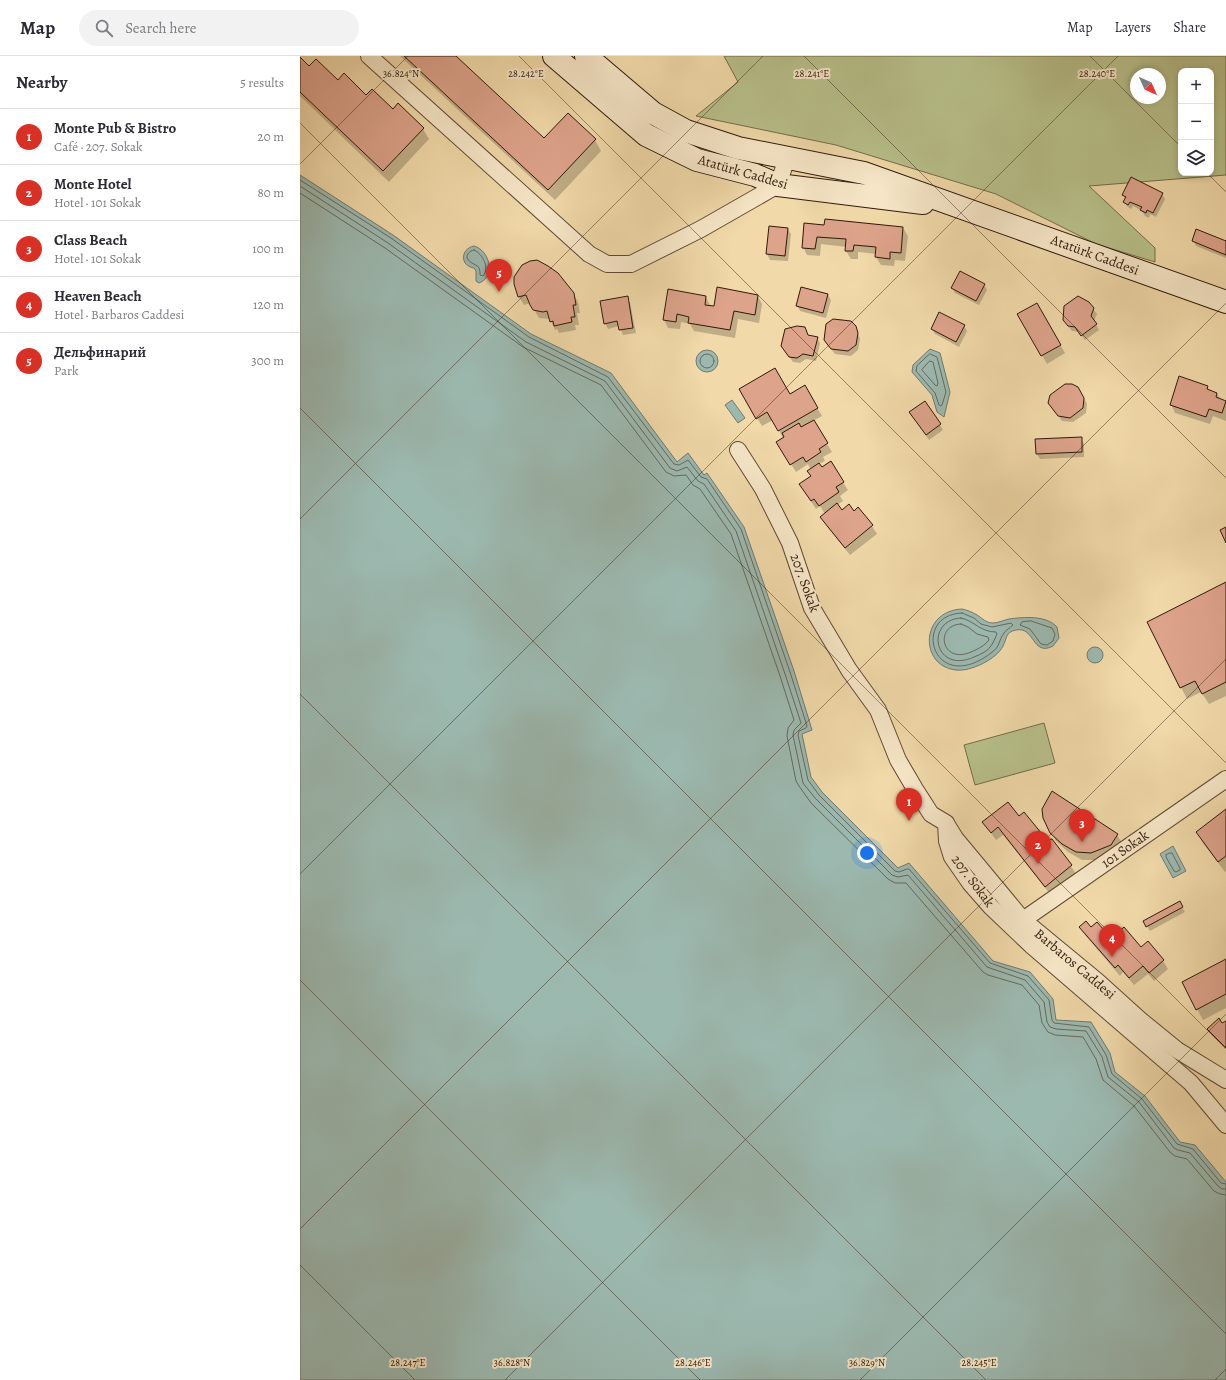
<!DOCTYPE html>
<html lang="en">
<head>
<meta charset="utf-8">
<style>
	:root { --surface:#fff; --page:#f2f2f3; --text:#2b2b33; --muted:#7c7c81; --line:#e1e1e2; --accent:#d93025 }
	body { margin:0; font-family:Alegreya,serif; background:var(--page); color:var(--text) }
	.controls { position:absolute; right:12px; top:12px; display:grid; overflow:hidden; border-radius:8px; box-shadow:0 2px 6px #0003 }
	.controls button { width:36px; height:36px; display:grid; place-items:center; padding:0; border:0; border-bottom:1px solid var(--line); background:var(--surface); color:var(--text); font:20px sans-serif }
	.compass { position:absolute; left:830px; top:12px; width:36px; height:36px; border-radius:50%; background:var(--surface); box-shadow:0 2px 6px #0003; rotate:135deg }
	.you { position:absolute; left:567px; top:797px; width:14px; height:14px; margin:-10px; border:3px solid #fff; border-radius:50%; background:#1a73e8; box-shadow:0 0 0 6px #1a73e833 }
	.badge { display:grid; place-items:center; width:26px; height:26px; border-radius:50%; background:var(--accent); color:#fff; font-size:13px; font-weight:700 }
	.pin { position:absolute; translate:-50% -33px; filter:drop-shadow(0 1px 2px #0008) }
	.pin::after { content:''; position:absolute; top:21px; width:14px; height:12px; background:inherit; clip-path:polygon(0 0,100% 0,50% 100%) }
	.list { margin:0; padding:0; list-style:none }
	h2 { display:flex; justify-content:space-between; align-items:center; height:52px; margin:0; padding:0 16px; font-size:17px }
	h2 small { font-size:13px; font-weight:400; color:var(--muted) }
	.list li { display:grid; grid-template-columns:26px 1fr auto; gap:12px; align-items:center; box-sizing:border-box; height:56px; padding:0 16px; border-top:1px solid var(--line) }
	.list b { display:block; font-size:15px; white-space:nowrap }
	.list p { margin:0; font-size:13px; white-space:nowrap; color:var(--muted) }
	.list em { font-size:13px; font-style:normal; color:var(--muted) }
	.icon { flex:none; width:22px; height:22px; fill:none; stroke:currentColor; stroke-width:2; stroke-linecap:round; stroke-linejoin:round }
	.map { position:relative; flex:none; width:926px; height:1324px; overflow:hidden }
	header { display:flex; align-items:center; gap:24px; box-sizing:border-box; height:56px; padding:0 20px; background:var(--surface); border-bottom:1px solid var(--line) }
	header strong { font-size:19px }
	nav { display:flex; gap:22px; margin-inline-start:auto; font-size:14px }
	.search { width:280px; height:36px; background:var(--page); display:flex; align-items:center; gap:10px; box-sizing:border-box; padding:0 14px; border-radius:22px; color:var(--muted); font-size:15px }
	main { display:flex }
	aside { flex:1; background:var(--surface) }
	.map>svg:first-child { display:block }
	.green { fill:#b8c08a; stroke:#746c4a; fill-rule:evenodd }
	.water { fill:#9cb9b0; stroke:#71796e }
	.shadow { fill:#0003 }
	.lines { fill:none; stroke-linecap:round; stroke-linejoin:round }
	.shore { stroke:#66695d; stroke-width:1 }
	.building { fill:#dda38b; stroke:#30190a }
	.street-casing { stroke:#604932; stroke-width:18 }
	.secondary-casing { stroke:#30190a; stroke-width:24 }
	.street { stroke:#f6e6c7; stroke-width:16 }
	.secondary { stroke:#f6e6c7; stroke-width:22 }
	.ticks { fill:none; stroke:#30190a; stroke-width:1; stroke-opacity:0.45 }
	.labels { text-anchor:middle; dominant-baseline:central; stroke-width:4; stroke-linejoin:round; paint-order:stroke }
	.street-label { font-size:14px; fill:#30190a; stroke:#f6e6c7 }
	.ticks-label { font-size:10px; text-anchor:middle; fill:#30190a; stroke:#f6e6c7; stroke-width:4; stroke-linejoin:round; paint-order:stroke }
</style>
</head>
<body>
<header>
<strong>Map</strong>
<div class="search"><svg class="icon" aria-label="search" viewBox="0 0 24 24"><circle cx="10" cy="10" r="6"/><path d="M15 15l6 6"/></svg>Search here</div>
<nav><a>Map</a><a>Layers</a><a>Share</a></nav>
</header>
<main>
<aside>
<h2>Nearby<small>5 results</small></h2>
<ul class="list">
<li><span class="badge">1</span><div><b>Monte Pub &amp; Bistro</b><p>Café · 207. Sokak</p></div><em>20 m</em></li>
<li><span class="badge">2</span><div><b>Monte Hotel</b><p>Hotel · 101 Sokak</p></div><em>80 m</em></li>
<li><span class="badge">3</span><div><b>Class Beach</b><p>Hotel · 101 Sokak</p></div><em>100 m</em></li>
<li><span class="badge">4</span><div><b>Heaven Beach</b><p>Hotel · Barbaros Caddesi</p></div><em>120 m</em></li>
<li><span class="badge">5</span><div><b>Дельфинарий</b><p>Park</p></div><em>300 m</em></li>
</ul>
</aside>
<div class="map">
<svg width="926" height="1324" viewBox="0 0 926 1324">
	<rect width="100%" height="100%" fill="#f1d9a9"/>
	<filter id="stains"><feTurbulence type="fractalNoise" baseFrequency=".005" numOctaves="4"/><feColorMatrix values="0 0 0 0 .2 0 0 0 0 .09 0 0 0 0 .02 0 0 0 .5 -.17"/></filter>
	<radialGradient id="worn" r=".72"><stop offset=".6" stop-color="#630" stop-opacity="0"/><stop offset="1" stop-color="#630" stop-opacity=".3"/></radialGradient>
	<g class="green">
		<path d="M424,0H926V119L789,130L855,192V206L796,188L696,138L536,89L396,60L438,26ZM881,15H911V117H881ZM836,18H860V42H836Z"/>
		<path d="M744,667L755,707L675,729L664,689Z"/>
	</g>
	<g class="water">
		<path d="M0,119L93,179L231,278L311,317L377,406L388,397L404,419L407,417L444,471L494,615L512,674L502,678L511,721L522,736L598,812L609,807L693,905L730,916L753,943L756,964L791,966L810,997L815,1016L845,1040L880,1086L895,1089L926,1126V1324H0Z"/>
		<path d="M174,190C189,194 197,220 179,227L176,225V215L174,212C160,210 160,193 174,190Z"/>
		<path d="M630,293L640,297L650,336L644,361L637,356L632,339L612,316L613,309Z"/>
		<circle cx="407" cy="305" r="11"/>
		<path d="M432,344L445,362L438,367L425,349Z"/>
		<path d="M662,553C667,554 672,556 677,559C682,562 686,567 693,567C698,567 704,564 709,563C724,561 746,559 757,571L759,582L753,590C732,601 735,570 716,574C705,576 707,583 703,590C697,603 670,616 656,614C619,610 620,555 662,553Z"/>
		<circle cx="795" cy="599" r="8"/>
		<path d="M873,790L886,815L873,822L860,798Z"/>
	</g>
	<g class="shadow">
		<path d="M100,0H155L244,84H295L301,95L255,144Z"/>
		<path d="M0,3L9,12L93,54L123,73L129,83L89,126L0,40Z"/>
		<path d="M862,138L865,143L856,161L850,158L849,162L845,160L842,155L833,150L831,153L828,151L825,146L826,144L823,139Z"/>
		<path d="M505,168L603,172L608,180L605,205L595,204L594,210L581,209L576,201L577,198L558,196V203H551L546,195L547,191L521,188L520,200L507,199L503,191Z"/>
		<path d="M470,171L488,173L491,178L488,205L470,204L467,198Z"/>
		<path d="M893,184L926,186V202L896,190Z"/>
		<path d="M215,228L273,237L278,246L280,257H277L279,269H275L276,274L259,277L257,273L255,274L250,263L239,262L230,247L224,249L219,241Z"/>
		<path d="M684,228L687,234L679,249L655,237L652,232Z"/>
		<path d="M528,239L531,244L526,262L500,255L497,249Z"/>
		<path d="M458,240L462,248L459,267L438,263L435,282L394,275L390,268L381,266L380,273L368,272L364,264L406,241L410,249V251L415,252Z"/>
		<path d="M327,241L330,247L336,277L323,279L319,270L308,273L305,267Z"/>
		<path d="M737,248L765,297L747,308L719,259Z"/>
		<path d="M793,253L797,258L794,265L799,274L785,284L779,276L772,275L767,269Z"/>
		<path d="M555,270L560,283L558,294L551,300L535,298L528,289Z"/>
		<path d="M664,270L667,275L659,291L635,278L632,273Z"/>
		<path d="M508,280L517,282L520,287L516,305L506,303L500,307L493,306L485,295Z"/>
		<path d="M505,331L522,360L513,365L532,396L523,401L525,405L519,408L522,412L530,407L548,434L540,440L543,445L537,449L542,455L554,456L572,470L577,478L550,499L526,469L521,461L525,458L520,450L516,453L505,436L512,420L511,414L508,408L496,416L482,394L483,382L473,364L462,370L440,334L490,340Z"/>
		<path d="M907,331L910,335L917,338L921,344L926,346V365L913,360L910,368L875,357L871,348Z"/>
		<path d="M784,342L787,348L786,357L773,366L762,365L753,352Z"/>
		<path d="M625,346L643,374L629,384L613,361Z"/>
		<path d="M781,382L784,388V401L740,403L737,398Z"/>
		<path d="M926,527V640L909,648L901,636L887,643L848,567Z"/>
		<path d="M926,754V815L925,816L903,787L897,776Z"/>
		<path d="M719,761L746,785H751L771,810L776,818L750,838L703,779L696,784L683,766Z"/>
		<path d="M751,776L817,779L822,787L796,804H782L768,796L756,785Z"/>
		<path d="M879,846L885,856L850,875L844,865Z"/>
		<path d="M780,871L791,872L811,884L841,892L848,887L863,905L868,913L854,925L848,918L834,929L823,916L820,920L785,879Z"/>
		<path d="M926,904V952L903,964L897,953Z"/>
		<path d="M926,966V993L912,979L909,974Z"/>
	</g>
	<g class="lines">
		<g class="shore">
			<path d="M0,124L91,182L229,281L308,321L374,408L379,409L388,404L401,421L407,423L441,473L490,616L507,670L506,672L499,675L498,679L508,724L519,739L595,815L599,816L607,813H609L690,907L728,920L749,944L752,964L754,967L789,971L806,999L812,1018L842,1043L877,1088L893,1093L921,1127L926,1128"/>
			<path d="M0,130L88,187L226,286L305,325L370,412L377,415L387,411L398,425L404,428L436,475L485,618L501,667L494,674L493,679L503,727L515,742L592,819L598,821L608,819L687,911L725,924L744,946L747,966L750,971L756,973L786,975L802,1001L808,1021L839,1046L874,1092L878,1094L890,1097L918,1130L922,1133H926"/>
			<path d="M0,137L85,192L223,291L301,329L366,416L374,420L386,419L393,429L400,433L431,478L480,620L494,664L488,672L487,680L496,725L499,730L511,747L588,823L595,827H606L683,916L688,919L722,929L739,949L742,967L748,976L755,979L783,981L796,1003L803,1024L834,1050L870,1096L875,1100L887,1103L914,1135L920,1138L926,1139"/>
			<path d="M174,194C183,198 190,212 183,220L180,219C181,206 172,211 167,202C167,198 169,195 174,194Z"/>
			<circle cx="407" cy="305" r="7"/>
			<path d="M630,298L637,301L646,336L642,349L641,350L639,349L635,337L616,315L617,310Z"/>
			<path d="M630,305L633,306L638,327L637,330L635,329L622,314Z"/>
			<path d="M662,557L674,562L681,568L692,571L711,567L713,569C710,572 706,574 704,577C698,585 701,590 691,597C633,641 610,559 662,557Z"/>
			<path d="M661,562C675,565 680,576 696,576L697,578C691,592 689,595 674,601C634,619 624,564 661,562Z"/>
			<path d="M731,565L752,572L755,578L753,585L747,589L741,588L730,573L720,569L722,566Z"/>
			<path d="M661,568L668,571L677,578L688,581L689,584C684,590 678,593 671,596C641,609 634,569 661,568Z"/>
			<path d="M870,797H872L880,812V814L876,816L874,815L866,801V799Z"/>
		</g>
	</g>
	<g class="building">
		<path d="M104,0H156L244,82L268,57L296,83L248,134Z"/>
		<path d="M0,1L9,10L16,3L38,24L44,17L66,39L72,33L93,53L98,47L124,72L83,115L0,36Z"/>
		<path d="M831,121L863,137L853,157L847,154L846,157L840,154L842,151L830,146L828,149L823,146L826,141L822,139Z"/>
		<path d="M525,163L603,171L601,197L590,196V203L575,201L576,191L554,189L553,195H545L546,183L517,181L515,193L502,192L504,167L524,169Z"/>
		<path d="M469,170L488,172L485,200L466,198Z"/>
		<path d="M896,173L926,185V199L892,185Z"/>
		<path d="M237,204L248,210L258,217L274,237L276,249H273L275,261H271L272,266L254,270L253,265L250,266L247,255L243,256L233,254L230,249L226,239L218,241L214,228V221L222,209L230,205Z"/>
		<path d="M660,215L685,228L676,245L651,232Z"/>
		<path d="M417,231L458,239L455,259L434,255L430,274L388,267L389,261L377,258L376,266L363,264L368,233L406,240L405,249L414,250Z"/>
		<path d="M501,231L528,238L523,257L496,250Z"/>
		<path d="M328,240L333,272L319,274L317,265L304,268L300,245Z"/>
		<path d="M778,240L789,246L794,252L791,260L797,268L781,280L775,271L768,270L763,264L764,250Z"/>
		<path d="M737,247L761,289L741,300L717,258Z"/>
		<path d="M639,256L665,269L656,286L631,273Z"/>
		<path d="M533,263L551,265L556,270L558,277L556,289L548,295L531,293L524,284L526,268Z"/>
		<path d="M497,270L505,271L508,279L518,281L513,300L503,298L497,302L489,301L481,290L485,273Z"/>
		<path d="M475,312L490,338L505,329L518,352L478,375L467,356L456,363L439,333Z"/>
		<path d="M879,320L908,330L907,333L917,337L916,341L926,345L922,357L909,353L906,361L870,349Z"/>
		<path d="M765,328H772L778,331L784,342L783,352L770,362L758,360L748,347L750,339Z"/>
		<path d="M625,345L641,368L626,379L609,356Z"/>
		<path d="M514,364L528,387L519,393L521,396L506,406L503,401L490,409L476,386L484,381L482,377L499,367L501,371Z"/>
		<path d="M782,381V396L736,398L735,383Z"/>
		<path d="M531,405L544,426L536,431L539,436L519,450L514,443L511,445L499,428L511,420L507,415L519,407L522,411Z"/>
		<path d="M537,447L542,454L549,448L554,455L558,451L573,469L545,492L520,461Z"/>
		<path d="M926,471V487L920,474Z"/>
		<path d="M926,526V626L902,638L895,625L880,632L847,566Z"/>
		<path d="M752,735L818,778L811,789L791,797L776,796L762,788L750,777L743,762L742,753Z"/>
		<path d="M708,746L719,760L724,756L747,784L752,783L772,809L745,831L698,771L691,777L682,766Z"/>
		<path d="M926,753V800L918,806L896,776Z"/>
		<path d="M880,845L883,851L846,871L843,865Z"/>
		<path d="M786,865L791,871L797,866L811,882L824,871L841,891L848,885L864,904L849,917L843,910L829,922L818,909L815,912L779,871Z"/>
		<path d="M926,903V938L896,954L882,926Z"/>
		<path d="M919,962L922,967L926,965V992L907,973Z"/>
	</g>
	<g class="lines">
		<g class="street-casing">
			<g id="street">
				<path d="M69,0L289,198L307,208H331L401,173L478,129L487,102"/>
				<path d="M438,394L463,433L490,487L512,552L549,614L578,654L598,704L615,733L631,758L646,767L647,785L652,801L670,827L691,851L732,890L891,1027L926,1069"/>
				<path d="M647,769L655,782L723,864L797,925L839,963L877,994L926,1024"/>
				<path d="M723,864L926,723"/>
			</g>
		</g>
		<g class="secondary-casing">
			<g id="secondary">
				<path d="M254,0L346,79L397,104L455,119L478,129L623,147"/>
				<path d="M286,0L353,57L386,75L438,92L564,117L926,246"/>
			</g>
		</g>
		<use href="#street" class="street"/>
		<use href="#secondary" class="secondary"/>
	</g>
	<path class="ticks" d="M219,0L926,707M504,0L926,422M790,0L881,91M0,67L926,993M0,108L108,0M907,117L926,136M0,352L926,1278M0,463L463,0M0,638L686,1324M0,818L818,0M0,924L400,1324M0,1173L926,247M0,1209L115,1324M205,1324L926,603M560,1324L926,958M915,1324L926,1313"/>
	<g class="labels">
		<g class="street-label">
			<text transform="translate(443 116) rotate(16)">Atatürk Caddesi</text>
			<text transform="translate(795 199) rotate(20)">Atatürk Caddesi</text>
			<text transform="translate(505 527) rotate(70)">207. Sokak</text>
			<text transform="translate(825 793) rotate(-35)">101 Sokak</text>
			<text transform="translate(673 825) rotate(53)">207. Sokak</text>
			<text transform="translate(775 908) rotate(40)">Barbaros Caddesi</text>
		</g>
	</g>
	<g class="ticks-label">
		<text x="101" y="21">36.824°N</text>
		<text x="226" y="21">28.242°E</text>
		<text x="512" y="21">28.241°E</text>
		<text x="797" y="21">28.240°E</text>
		<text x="108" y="1310">28.247°E</text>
		<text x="212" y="1310">36.828°N</text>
		<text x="393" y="1310">28.246°E</text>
		<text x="567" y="1310">36.829°N</text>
		<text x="679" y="1310">28.245°E</text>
	</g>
	<rect width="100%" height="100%" filter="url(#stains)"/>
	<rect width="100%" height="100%" fill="url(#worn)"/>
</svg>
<div class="controls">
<button>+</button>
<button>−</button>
<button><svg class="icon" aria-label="layers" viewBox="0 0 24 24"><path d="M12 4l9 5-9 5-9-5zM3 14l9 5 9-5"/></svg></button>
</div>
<svg class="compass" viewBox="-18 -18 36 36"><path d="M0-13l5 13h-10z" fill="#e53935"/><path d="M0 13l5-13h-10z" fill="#7c7c81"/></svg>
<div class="you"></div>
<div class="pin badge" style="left:609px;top:765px">1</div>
<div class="pin badge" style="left:738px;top:808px">2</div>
<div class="pin badge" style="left:782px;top:786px">3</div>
<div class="pin badge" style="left:812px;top:901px">4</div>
<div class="pin badge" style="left:199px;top:236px">5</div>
</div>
</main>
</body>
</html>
